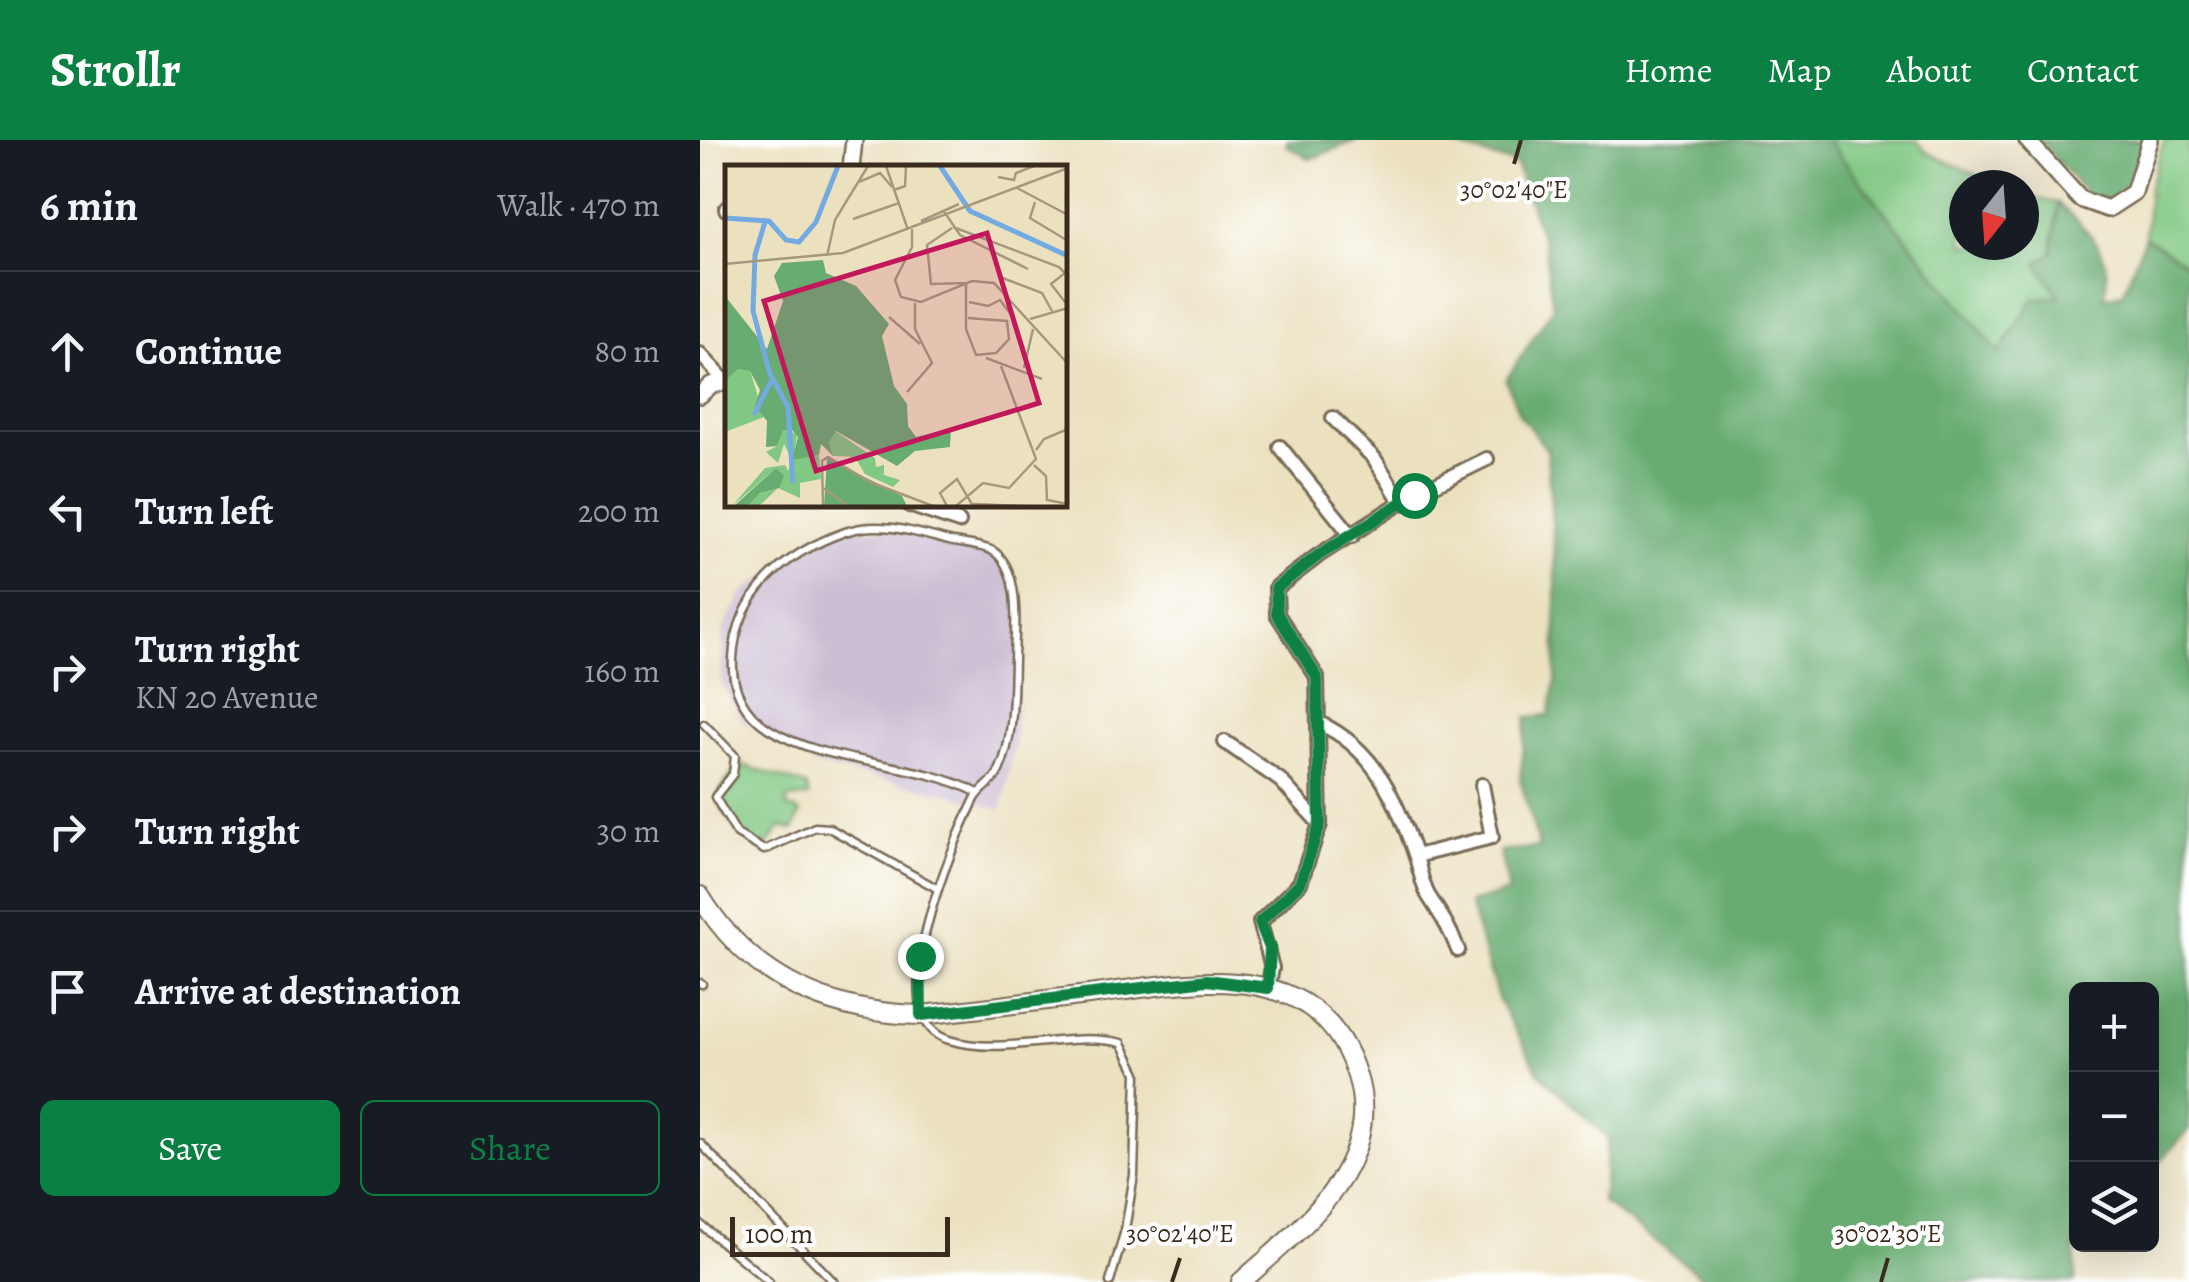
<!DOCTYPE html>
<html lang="en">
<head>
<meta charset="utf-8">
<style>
	:root { --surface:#171b24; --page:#20242c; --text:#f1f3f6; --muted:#9ea1a6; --line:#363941; --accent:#0b8043 }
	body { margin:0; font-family:Alegreya,serif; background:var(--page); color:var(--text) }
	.controls { position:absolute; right:30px; bottom:30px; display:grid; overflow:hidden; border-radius:15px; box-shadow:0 10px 40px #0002 }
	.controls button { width:90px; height:90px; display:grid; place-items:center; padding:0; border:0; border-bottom:2px solid var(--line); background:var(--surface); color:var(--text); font:50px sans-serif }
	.compass { position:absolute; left:1249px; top:30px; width:90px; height:90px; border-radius:50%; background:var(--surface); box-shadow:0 10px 40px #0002; rotate:197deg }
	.scale { position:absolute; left:30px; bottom:25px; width:220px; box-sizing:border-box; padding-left:10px; border:5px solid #3b2a1e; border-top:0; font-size:28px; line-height:35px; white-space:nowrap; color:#3b2a1e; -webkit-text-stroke:8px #fff; paint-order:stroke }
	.stop { position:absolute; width:30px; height:30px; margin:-22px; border:8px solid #0b8043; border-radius:50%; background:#fff }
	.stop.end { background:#0b8043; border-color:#fff; box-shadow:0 2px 10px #0008 }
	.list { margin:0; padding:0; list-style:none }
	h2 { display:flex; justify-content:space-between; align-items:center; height:130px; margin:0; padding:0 40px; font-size:42px }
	h2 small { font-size:32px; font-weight:400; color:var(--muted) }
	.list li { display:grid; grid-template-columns:65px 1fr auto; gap:30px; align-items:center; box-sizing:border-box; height:160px; padding:0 40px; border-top:2px solid var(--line) }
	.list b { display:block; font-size:38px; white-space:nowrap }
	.list p { margin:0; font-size:32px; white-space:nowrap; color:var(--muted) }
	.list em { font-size:32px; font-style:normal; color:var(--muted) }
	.actions { display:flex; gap:20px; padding:30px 40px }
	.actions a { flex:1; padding:22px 0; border:2px solid var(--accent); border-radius:15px; text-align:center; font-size:35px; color:var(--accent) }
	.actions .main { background:var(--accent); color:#fff }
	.icon { flex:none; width:55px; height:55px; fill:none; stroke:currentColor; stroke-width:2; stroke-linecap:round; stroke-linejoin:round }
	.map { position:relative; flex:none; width:1489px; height:1142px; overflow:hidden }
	header { display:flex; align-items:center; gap:60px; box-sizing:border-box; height:140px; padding:0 50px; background:var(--accent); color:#fff }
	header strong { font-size:48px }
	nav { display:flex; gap:55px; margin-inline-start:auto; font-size:35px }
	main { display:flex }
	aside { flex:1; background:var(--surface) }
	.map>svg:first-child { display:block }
	.industrial { fill:#ccbed3 }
	.green { fill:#81c883; stroke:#5e7950; stroke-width:2.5 }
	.forest { fill:#68ac71; stroke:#526b48; stroke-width:2.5 }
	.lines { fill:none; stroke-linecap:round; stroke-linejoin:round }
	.service-casing { stroke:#796a56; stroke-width:11 }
	.minor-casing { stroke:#796a56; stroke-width:18 }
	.tertiary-casing { stroke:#796a56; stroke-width:20 }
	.secondary-casing { stroke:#796a56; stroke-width:22 }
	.service { stroke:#fff; stroke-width:6 }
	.minor { stroke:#fff; stroke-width:12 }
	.tertiary { stroke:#fff; stroke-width:15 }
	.secondary { stroke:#fff; stroke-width:18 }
	.route { stroke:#0b8043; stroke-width:12 }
	.ticks { fill:none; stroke:#3b2a1e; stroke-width:4 }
	.inset-river { fill:none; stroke:#73aae1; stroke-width:5 }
	.inset-road { fill:none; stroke:#a5987f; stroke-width:2.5 }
	.view { fill:#c2185b; fill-opacity:0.15; stroke:#c2185b; stroke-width:5 }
	.inset-edge { fill:none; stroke:#3b2a1e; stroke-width:5 }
	.ticks-label { font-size:25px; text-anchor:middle; fill:#3b2a1e; stroke:#fff; stroke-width:8; stroke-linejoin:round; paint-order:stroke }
</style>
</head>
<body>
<header>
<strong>Strollr</strong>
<nav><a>Home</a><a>Map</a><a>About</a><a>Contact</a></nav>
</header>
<main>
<aside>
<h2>6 min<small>Walk · 470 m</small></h2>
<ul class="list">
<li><svg class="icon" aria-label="ahead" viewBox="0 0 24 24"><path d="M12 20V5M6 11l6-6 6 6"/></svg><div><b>Continue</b></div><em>80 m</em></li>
<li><svg class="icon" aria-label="left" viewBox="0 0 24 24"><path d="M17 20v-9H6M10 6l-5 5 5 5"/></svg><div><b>Turn left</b></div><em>200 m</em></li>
<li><svg class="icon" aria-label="right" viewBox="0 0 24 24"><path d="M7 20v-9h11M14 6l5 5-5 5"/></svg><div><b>Turn right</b><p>KN 20 Avenue</p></div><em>160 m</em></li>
<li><svg class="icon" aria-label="right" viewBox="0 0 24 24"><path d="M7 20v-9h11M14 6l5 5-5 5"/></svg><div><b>Turn right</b></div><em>30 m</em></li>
<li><svg class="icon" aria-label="arrive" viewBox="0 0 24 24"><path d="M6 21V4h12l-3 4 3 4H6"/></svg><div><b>Arrive at destination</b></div></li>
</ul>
<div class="actions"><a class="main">Save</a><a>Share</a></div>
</aside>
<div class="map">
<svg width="1489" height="1142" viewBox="0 0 1489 1142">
	<rect width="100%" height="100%" fill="#fff"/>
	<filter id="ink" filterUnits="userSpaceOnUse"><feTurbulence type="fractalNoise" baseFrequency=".01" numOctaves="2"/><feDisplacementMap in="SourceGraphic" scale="20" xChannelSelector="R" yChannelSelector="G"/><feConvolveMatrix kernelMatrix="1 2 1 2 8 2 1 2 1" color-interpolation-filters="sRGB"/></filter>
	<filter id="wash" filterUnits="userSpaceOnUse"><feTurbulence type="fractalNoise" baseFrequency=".0048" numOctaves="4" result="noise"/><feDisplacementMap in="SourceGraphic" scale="40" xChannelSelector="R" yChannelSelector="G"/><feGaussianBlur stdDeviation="2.25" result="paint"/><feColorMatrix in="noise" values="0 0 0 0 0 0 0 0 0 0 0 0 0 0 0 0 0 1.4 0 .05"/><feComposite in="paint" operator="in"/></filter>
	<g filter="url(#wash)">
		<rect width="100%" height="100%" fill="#ebe1bf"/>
		<path class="industrial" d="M157,388L219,392L298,418L316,440L321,505L314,607L302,670L247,653L117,626L41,579L21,542L23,489L44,452L128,395Z"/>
		<g class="green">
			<path d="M1127,0H1217L1226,12L1299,45H1264V105H1324V56L1358,63L1352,113L1360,156L1334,159L1299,213Z"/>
			<path d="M1464,0H1489V126L1445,97L1449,48Z"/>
			<path d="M39,624L107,646L109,657L88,659L86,667L101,672L93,690L81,687L67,706C45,702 23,677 17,655Z"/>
		</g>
		<g class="forest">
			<path d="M588,0H657L610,19L586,5Z"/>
			<path d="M734,0H1127L1299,213L1334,159L1359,156L1337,123L1352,113L1358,63C1390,95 1415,109 1404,157L1423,153L1445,97L1489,126V990L1452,1030V849H1376L1375,1142H1009L902,1062L908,998L840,934L799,861L769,763L809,752L800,712L839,707L820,639L827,577L849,575L856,541V440L847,310L819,274L806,240L853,168L845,107L816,24Z"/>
			<path d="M1340,0H1447L1429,47L1412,62L1390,59Z"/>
		</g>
	</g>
	<g filter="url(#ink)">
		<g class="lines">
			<g class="service-casing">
				<g id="service">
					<path d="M4,584L35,616L33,634L15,657L37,694L64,710L115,687L129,688L238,749"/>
					<path d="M278,653C216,620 128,626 69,589C44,573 31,548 33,519C36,454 85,413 145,392C180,380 214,392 249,401C261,404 282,405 293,411C317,426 316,472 315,496C312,537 317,593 299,631C294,643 281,648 275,659C254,702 176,878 249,900C306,917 365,890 422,903L437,933L434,1035L425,1090L410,1142"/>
					<path d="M0,843L2,844"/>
					<path d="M0,1003L134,1142"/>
					<path d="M0,1084L69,1142"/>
				</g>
			</g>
			<g class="minor-casing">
				<g id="minor">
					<path d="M26,69H28"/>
					<path d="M0,214L26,242"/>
					<path d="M633,278L674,318L702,363"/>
					<path d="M580,307L652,396"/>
					<path d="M209,365L259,382"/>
					<path d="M619,583C675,608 697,661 716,717C720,729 722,744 728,755C740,774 750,788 758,810"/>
					<path d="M525,602L580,640L620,684"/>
					<path d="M716,716L792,697L782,645"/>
					<path d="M568,848L572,828L560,782L600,743L620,684L617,537L577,474L576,448L619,415L713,355L787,319"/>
				</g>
			</g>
			<g class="tertiary-casing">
				<g id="tertiary">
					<path d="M1327,0L1380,59L1408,69L1434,52L1450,0"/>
					<path d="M151,28L154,0"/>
					<path d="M0,255L11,245L28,242"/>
				</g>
			</g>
			<g class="secondary-casing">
				<path id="secondary" d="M0,756C50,838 127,873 221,875C279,869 337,861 396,854C493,841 619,814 657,936C685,1026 599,1090 541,1142"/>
			</g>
			<use href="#service" class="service"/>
			<use href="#minor" class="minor"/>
			<use href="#tertiary" class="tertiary"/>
			<use href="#secondary" class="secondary"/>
		</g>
	</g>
	<g class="lines" filter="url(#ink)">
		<path class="route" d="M220,816L221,875L507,840L568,848L570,808L560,782L600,743L620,684L617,537L577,474L576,448L619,415L714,355"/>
	</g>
	<path class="ticks" d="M814,24L821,0M472,1142L480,1118M1181,1142L1188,1118"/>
	<g transform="translate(25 25)">
		<rect width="342" height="342" fill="#ebe1bf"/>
		<path d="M13,204L25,205L39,252L0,267V216ZM58,264L72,269L69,294L94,290L96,314L75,318V333L53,323L34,341H23L35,328L54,323L51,303L7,341L40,303L60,300L63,306L67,295L59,279L53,298L41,287L52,281ZM110,266L150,293L151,302L159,300V310L175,315L168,322L140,309L130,292L108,291L104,277Z" fill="#81c883"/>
		<path d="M98,95L101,108L131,121L164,159L157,171L169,221L182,239L183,261L191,272L226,264L225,282L190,286L172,301L111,266L104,277L108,291L96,279L94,290L67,295L73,272L67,265H58L52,281L41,282L42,256L30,241L35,225L25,206L13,204L0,216V131L42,184L58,136L49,111L57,98ZM102,293L177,331L182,341H99ZM51,303L59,311L54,323L35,328L23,341H9Z" fill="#68ac71"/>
		<path class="inset-river" d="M215,1L245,46L343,91M0,53L44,56L61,75L74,77L91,57L113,1M40,57L30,90L28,146L45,209L63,242L68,318M29,250L46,216"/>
		<path class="inset-road" d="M161,1L183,65M273,12L289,15L291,8L309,1M134,17L155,8L167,22M292,23L343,50M169,25L180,21L181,1M310,37L305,53L343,76M218,45L235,70L303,104M128,54L174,38M196,56L234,39M228,62L334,102L340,108L326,119L340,137M227,63L202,80L206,119L241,118V164L251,190L271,188L284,174L282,156L243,153M187,64V82L170,115L176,132L196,137L247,116L269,118L343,199M102,91L110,55L143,1M0,99L118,88L343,3M275,112L317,128L327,146M244,137L263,141L275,135L287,151M164,152L195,179M305,154L343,143M261,193L317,214M299,203L308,164M182,227L207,198L190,164V138M311,285L319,274L343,264M309,300L321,311L322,335L343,339M98,323L123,341M248,339L300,341M98,341L97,296L103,292L145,317L208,341M222,341L215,328L232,314L248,341M231,341L258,318L284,323L311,294L276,201"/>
		<path class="view" d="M262,68L314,238L91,306L39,136Z"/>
		<rect width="342" height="342" class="inset-edge"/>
	</g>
	<g class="ticks-label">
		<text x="814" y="58">30°02'40"E</text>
		<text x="480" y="1102">30°02'40"E</text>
		<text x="1188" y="1102">30°02'30"E</text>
	</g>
</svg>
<div class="controls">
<button>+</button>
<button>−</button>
<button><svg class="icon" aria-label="layers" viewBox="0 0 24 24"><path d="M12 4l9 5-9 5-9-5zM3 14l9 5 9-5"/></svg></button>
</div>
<svg class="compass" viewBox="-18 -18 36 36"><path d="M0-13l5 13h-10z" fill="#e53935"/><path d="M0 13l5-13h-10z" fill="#9ea1a6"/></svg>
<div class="scale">100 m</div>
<div class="stop" style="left:714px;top:355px"></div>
<div class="stop end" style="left:220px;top:816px"></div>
</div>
</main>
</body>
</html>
